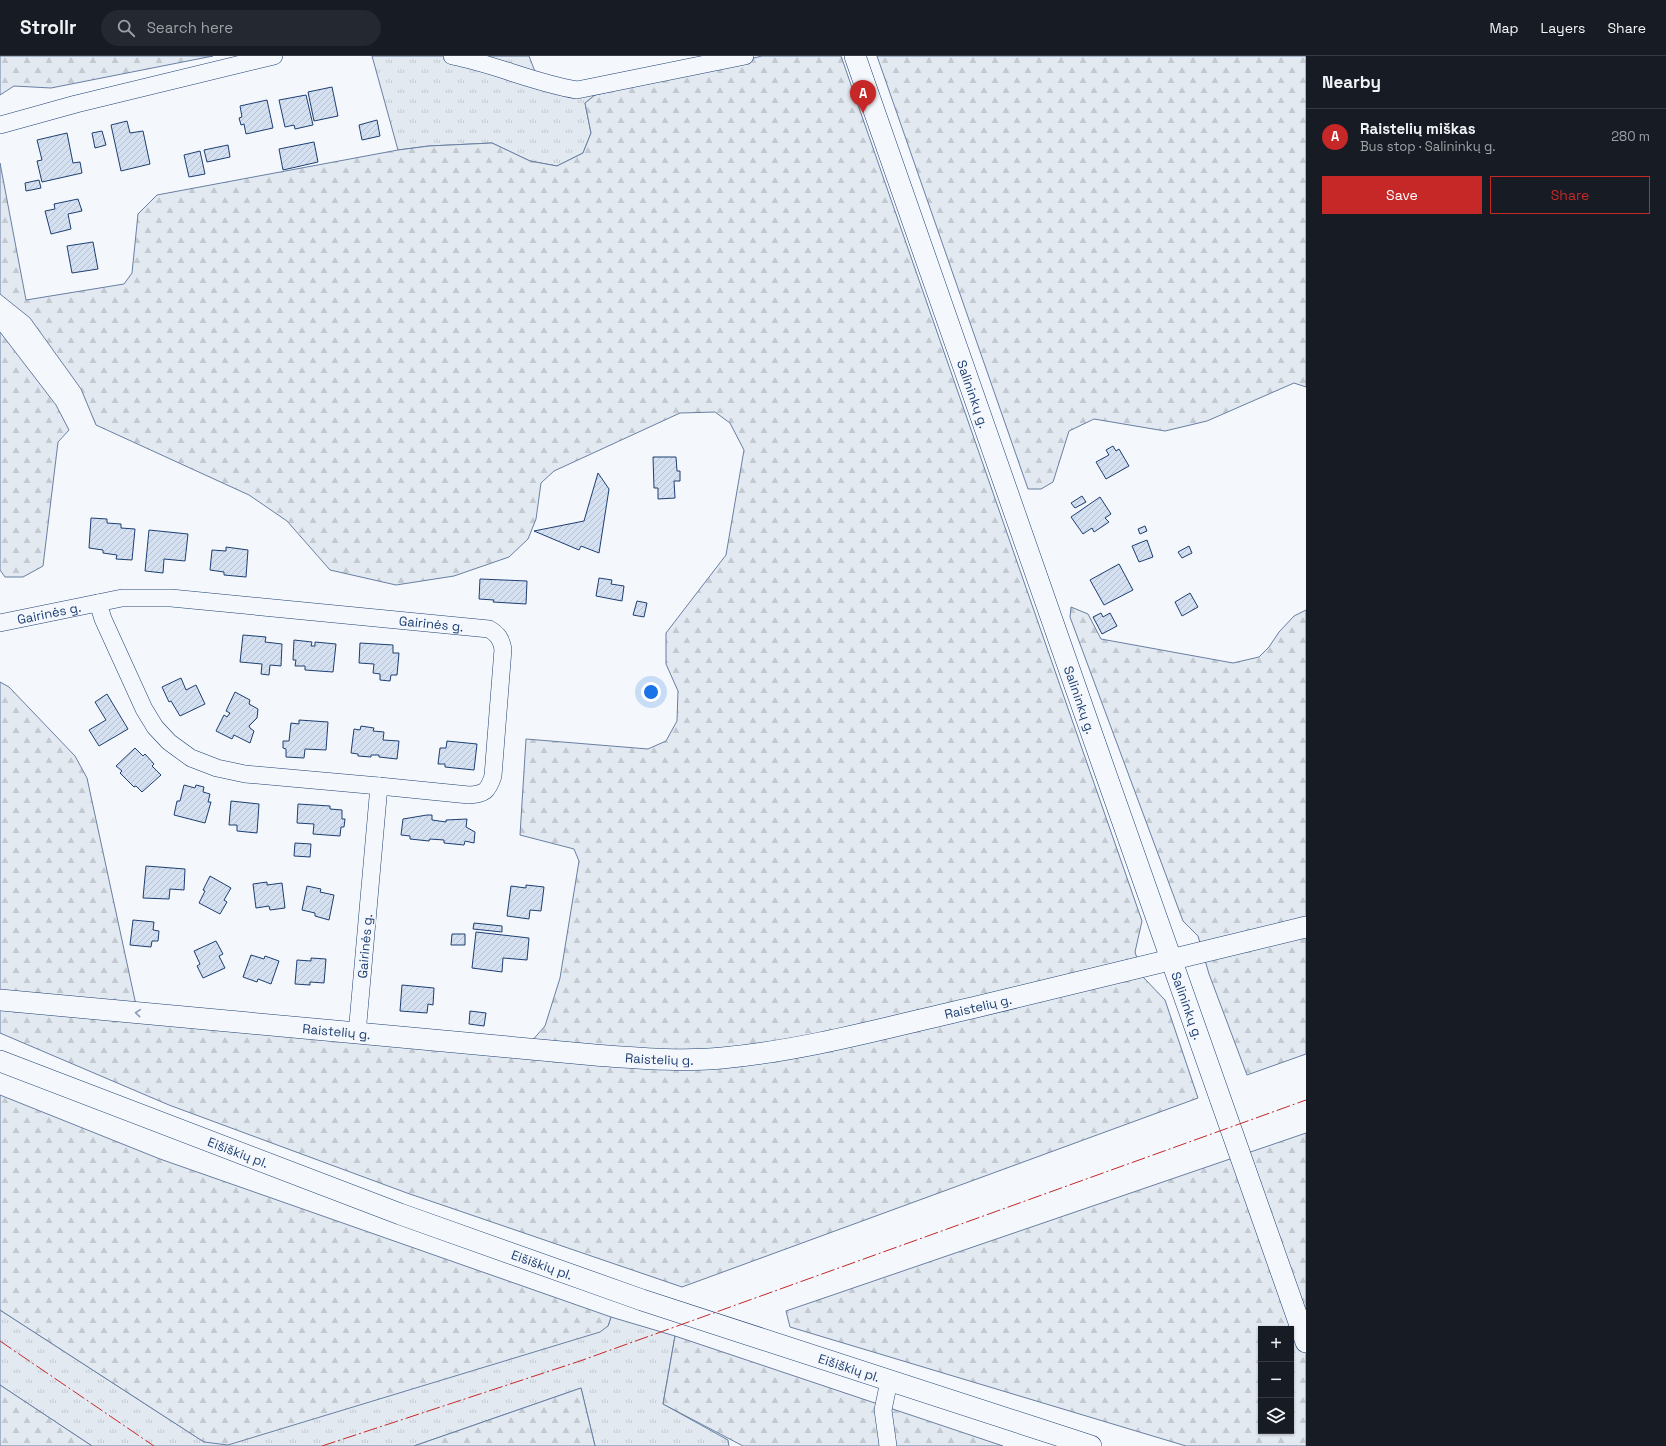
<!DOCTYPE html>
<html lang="en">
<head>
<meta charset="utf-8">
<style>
	:root { --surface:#171b24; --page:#242831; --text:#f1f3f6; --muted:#9ea1a6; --line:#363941; --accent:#c62828 }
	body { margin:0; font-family:"Space Grotesk",sans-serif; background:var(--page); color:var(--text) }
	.controls { position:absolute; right:12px; bottom:12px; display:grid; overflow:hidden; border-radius:0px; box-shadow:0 1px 3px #0004 }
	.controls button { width:36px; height:36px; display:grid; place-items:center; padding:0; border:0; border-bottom:1px solid var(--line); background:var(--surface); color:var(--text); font:20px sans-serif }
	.you { position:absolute; left:651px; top:636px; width:14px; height:14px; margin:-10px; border:3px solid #fff; border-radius:50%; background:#1a73e8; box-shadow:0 0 0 6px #1a73e833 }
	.badge { display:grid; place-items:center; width:26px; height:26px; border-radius:50%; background:var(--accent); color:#fff; font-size:13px; font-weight:700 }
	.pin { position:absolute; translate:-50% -33px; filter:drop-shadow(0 1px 2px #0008) }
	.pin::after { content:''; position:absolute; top:21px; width:14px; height:12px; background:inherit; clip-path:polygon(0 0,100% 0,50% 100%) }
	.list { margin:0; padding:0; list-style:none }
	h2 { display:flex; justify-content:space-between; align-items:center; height:52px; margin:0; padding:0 16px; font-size:17px }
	h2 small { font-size:13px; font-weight:400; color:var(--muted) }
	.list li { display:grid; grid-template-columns:26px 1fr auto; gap:12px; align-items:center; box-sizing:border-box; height:56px; padding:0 16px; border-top:1px solid var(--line) }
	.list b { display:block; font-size:15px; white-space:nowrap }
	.list p { margin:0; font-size:13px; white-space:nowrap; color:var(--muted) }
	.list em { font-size:13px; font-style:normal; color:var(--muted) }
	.actions { display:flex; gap:8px; padding:12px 16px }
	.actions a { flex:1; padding:9px 0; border:1px solid var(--accent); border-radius:0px; text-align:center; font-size:14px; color:var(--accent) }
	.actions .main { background:var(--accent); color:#fff }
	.icon { flex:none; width:22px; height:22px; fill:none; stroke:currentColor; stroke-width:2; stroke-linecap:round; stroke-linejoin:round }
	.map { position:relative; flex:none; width:1306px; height:1390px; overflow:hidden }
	header { display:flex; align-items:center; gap:24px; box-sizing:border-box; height:56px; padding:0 20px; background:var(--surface); border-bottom:1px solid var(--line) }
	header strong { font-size:19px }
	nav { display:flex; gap:22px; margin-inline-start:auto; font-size:14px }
	.search { width:280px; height:36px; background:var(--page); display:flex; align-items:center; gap:10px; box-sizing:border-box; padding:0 14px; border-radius:22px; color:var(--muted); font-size:15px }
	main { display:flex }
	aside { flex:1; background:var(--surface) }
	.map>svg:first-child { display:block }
	.grass { fill:url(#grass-tufts); stroke:#687fa3 }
	.forest { fill:url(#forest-firs); stroke:#687fa3; fill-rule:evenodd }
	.building { fill:url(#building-hatch); stroke:#1d3f73 }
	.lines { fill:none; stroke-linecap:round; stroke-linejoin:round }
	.minor-casing { stroke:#1d3f73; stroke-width:18 }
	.major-casing { stroke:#1d3f73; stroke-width:22 }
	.minor { stroke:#f4f7fb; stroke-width:17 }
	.major { stroke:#f4f7fb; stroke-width:21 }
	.power { stroke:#c62828; stroke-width:1; stroke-dasharray:14 3 2 3; stroke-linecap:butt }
	.oneway { stroke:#889bb7 }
	.labels { text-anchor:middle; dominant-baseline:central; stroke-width:3; stroke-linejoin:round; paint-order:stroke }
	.street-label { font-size:13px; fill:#1d3f73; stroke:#f4f7fb }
</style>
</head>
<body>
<header>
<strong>Strollr</strong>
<div class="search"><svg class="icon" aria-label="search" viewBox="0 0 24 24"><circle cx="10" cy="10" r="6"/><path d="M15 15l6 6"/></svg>Search here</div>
<nav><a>Map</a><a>Layers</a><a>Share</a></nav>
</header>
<main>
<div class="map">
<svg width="1306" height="1390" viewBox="0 0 1306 1390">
	<defs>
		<pattern id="grass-tufts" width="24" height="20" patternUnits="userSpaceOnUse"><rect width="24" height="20" fill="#e3e9f0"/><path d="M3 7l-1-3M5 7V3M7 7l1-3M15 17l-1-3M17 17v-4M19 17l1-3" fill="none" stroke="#c2c9d1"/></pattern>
		<pattern id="forest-firs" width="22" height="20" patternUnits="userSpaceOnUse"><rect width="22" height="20" fill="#e3e9f0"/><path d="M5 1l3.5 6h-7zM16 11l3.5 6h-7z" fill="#c2c9d1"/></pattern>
		<pattern id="building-hatch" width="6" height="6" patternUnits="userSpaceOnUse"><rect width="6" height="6" fill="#d5e0f0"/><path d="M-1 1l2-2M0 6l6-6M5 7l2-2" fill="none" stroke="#b6c1d1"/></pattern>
	</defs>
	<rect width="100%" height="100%" fill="#f4f7fb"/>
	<g class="grass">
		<path d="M372,0H529L541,31L595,39L585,47L591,77L583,97L557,110L530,105L492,87L429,90L398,94Z"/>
		<path d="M0,1254L204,1386L608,1270L611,1261L675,1280L663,1348L728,1384L729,1390H595L581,1332L414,1390H92L0,1329Z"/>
	</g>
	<g class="forest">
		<path d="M0,0H213L51,32L14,30L0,39Z"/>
		<path d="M762,0H841L1142,865L1135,896L1143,921L1165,944L1198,1042L682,1231L407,1137L169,1049L0,977V626L9,631L75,700L87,722L136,949L530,987L545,970L560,922L579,805L574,793L520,779L526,683L648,693L666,685L677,665L678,635L666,608V577L726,499L744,394L730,367L715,356L680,357L554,415L541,427L536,463L528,483L509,501L454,520L396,529L330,514L287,465L249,439L96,369L81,333L30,262L0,238V107L26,244L124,228L132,217L138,158L157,139L398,94L429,90L492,87L530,105L557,110L583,97L591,77L585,47L595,39Z"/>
		<path d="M877,0H1306V331L1294,327L1207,365L1165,375L1094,363L1069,375L1053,426L1041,433H1028Z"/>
		<path d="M0,276L56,349L69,374L58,386L43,510L23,521H5L0,514Z"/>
		<path d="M1071,551L1088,558L1101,583L1233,607L1259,601L1269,591L1279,576L1294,560L1306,554V998L1247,1019L1209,918L1198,880L1183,865L1070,561Z"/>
		<path d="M0,1039L160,1103L611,1261L608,1270L600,1276L228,1389L204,1386L0,1254Z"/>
		<path d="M1306,1077V1390H1186L790,1271L786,1255ZM1261,1273H1291V1375H1261Z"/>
		<path d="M675,1280L1003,1390H743L663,1348Z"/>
		<path d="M0,1329L92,1390H0Z"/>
		<path d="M581,1332L595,1390H414Z"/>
	</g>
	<g class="building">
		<path d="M332,31L338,60L314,65L308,36Z"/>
		<path d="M306,39L313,69L295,73L294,69L285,71L279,44Z"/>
		<path d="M267,44L273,72L246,78L244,68L241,69L239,62L242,61L240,50Z"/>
		<path d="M377,64L380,80L362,84L359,69Z"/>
		<path d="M127,65L130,77L143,75L150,108L121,115L111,69Z"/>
		<path d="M102,75L106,89L95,92L92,77Z"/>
		<path d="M67,77L73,107L80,106L82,117L42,126L37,105L42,104L37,84Z"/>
		<path d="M314,86L318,106L283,114L279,93Z"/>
		<path d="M228,89L230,101L207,106L204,94Z"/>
		<path d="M200,95L205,118L189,121L184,99Z"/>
		<path d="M39,124L41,132L26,135L25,127Z"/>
		<path d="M78,143L82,155L68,158L71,173L51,178L45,155L55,153L54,148Z"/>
		<path d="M93,186L98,213L72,217L67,190Z"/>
		<path d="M1113,390L1116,395L1119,393L1129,410L1106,423L1096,406L1109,399L1106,394Z"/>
		<path d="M653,401H676L677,415H680V425H674L675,442L658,443V432H654Z"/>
		<path d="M598,417L609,433L599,497L581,490L579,494L534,475L584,465Z"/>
		<path d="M1082,440L1086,446L1075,452L1071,447Z"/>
		<path d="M1100,441L1111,458L1105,462L1109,466L1094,476L1092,472L1083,478L1071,461Z"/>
		<path d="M91,462L107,463V467L121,468V472L135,473L132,504L116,503L117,499L103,497V494L89,492Z"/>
		<path d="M1145,470L1147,475L1140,478L1138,473Z"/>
		<path d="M149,474L188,478L185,505L164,503L163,517L145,515Z"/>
		<path d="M1147,484L1153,501L1139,506L1132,490Z"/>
		<path d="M1189,490L1192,497L1182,502L1178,496Z"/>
		<path d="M226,491L248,494L246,521L224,519V516L210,514L212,494L226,495Z"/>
		<path d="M1119,508L1133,534L1104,549L1090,524Z"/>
		<path d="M599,522L612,524L611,528L624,530L622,545L596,540Z"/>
		<path d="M480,523L527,525L526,548L493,546L494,544L479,543Z"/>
		<path d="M1190,537L1198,551L1182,560L1175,546Z"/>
		<path d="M637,545L647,547L644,561L633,559Z"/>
		<path d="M1101,557L1103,561L1110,557L1117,570L1102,578L1093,561Z"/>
		<path d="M243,579L266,581L265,586L282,588L281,610L270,609L269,619L261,618L262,608L240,606Z"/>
		<path d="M294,584L312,586L311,590H315V586L336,588L333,616L305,614V610H295L296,604H293Z"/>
		<path d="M360,587L393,589V597H399L397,619H391L390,625L380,624V618L373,617L374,608L359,607Z"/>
		<path d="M181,622L186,634L196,629L205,648L180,660L171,645L169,646L162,631Z"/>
		<path d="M235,636L250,644L249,648L258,653L257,662L249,670L250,672L254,675L250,687L234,679L232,683L216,675L224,659L227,661L230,657L226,655Z"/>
		<path d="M107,638L128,673L99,690L89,674L106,664L95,646Z"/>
		<path d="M299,664L328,666L326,694L305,693L304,702L286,701V693L283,692V685H289L291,667L299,668Z"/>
		<path d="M361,670L374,672L373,675L384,676L383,684L399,685L397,703L379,701V699H371V701L358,700V698L351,697L354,673L360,674Z"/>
		<path d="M447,685L477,688L474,714L445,711V708H438L440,692H446Z"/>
		<path d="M135,692L143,700L145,698L154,708L152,710L161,719L142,736L136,730L134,731L120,717L122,715L116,710Z"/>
		<path d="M184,729L195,732L196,729L204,731L203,736L210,738L208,746H211L205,767L174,759L177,745H180Z"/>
		<path d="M231,745L259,748L257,777L237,775V769H229Z"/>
		<path d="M298,748L330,750V753L342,754V763H345L344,771H341L340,780L313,778L314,768L297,767Z"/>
		<path d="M427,759H432V764L446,766V764L467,763L466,771L475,776L474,787L465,785L464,789L444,787V784L430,783L429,785L410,783V780L401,779L403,763Z"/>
		<path d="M295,787L311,788L310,801L294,800Z"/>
		<path d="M146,810L185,813L184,834L170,833L169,843L143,842Z"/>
		<path d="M210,820L231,832L224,844L227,846L220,858L199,847L205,835L203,834Z"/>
		<path d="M267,826V829L282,827L285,852L270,854L269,850L256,852L253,828Z"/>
		<path d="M526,829L544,831L541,855L530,854L529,863L507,860L511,830L526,832Z"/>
		<path d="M307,830L321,833L320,836L334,839L329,864L315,860V857L302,854Z"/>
		<path d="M133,864L154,866L153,874L159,875L158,885H152L151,891L130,889Z"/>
		<path d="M474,867L502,870V876L473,873Z"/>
		<path d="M476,876L529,882L527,904L503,902L502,916L472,912Z"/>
		<path d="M452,878H465V889H451Z"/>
		<path d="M216,885L223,898L219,900L225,912L203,922L197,910L200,908L194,895Z"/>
		<path d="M251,899L264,903L265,900L279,905L271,928L258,923L257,926L243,921Z"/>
		<path d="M311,902L326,903L324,927L310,926V929L295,928L297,904L311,905Z"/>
		<path d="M402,929L434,932L433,949L428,948L427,957L400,955Z"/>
		<path d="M470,955L486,957L484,970L469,968Z"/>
	</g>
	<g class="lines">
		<g class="minor-casing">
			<g id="minor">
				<path d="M452,0C495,8 534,27 577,34L745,0"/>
				<path d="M0,69L76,48L274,0"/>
				<path d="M98,547L103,563L144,653L155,671L169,686L191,702L217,712L245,718L379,730"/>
				<path id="s1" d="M0,567L122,542H171L489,573C498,578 501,583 503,593L493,720C488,735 485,738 469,739L379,730L357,978"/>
				<path d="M888,1390L883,1354L889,1325"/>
			</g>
		</g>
		<g class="major-casing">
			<g id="major">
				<path id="s2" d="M855,0L1102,707L1306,1286"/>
				<path id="s3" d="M0,944L595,999C637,1002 680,1006 722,1002C808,994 892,970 976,951C1086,925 1196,898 1306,871"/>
				<path id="s4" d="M0,1005L400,1158L642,1244L1091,1390"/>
			</g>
		</g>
		<use href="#minor" class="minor"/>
		<use href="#major" class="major"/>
		<g class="power">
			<path d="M0,1285L154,1390"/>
			<path d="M322,1390L580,1305L1306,1044"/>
		</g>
	</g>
	<defs><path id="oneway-chevron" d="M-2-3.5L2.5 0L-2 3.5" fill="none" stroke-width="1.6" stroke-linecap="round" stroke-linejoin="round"/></defs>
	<use class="oneway" href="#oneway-chevron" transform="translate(138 957) rotate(-175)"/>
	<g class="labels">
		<g class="street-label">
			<text stroke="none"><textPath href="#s2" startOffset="358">Salininkų g.</textPath></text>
			<text stroke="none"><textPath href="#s1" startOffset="50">Gairinės g.</textPath></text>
			<text stroke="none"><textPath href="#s1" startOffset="435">Gairinės g.</textPath></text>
			<text stroke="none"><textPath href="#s2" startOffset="682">Salininkų g.</textPath></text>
			<text transform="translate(365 890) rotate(-85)">Gairinės g.</text>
			<text stroke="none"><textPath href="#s2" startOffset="1006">Salininkų g.</textPath></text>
			<text stroke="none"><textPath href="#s3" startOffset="986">Raistelių g.</textPath></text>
			<text stroke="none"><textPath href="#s3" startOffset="338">Raistelių g.</textPath></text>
			<text stroke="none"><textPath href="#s3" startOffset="662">Raistelių g.</textPath></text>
			<text stroke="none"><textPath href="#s4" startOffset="255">Eišiškių pl.</textPath></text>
			<text stroke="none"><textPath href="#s4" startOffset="579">Eišiškių pl.</textPath></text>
			<text stroke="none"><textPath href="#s4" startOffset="903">Eišiškių pl.</textPath></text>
		</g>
	</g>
</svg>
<div class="controls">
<button>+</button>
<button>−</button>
<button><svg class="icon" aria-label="layers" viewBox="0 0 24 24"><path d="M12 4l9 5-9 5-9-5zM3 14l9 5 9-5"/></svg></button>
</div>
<div class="you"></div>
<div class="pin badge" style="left:863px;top:57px">A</div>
</div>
<aside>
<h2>Nearby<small></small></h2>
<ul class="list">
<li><span class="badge">A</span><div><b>Raistelių miškas</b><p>Bus stop · Salininkų g.</p></div><em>280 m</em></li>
</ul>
<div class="actions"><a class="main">Save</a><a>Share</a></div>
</aside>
</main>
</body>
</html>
